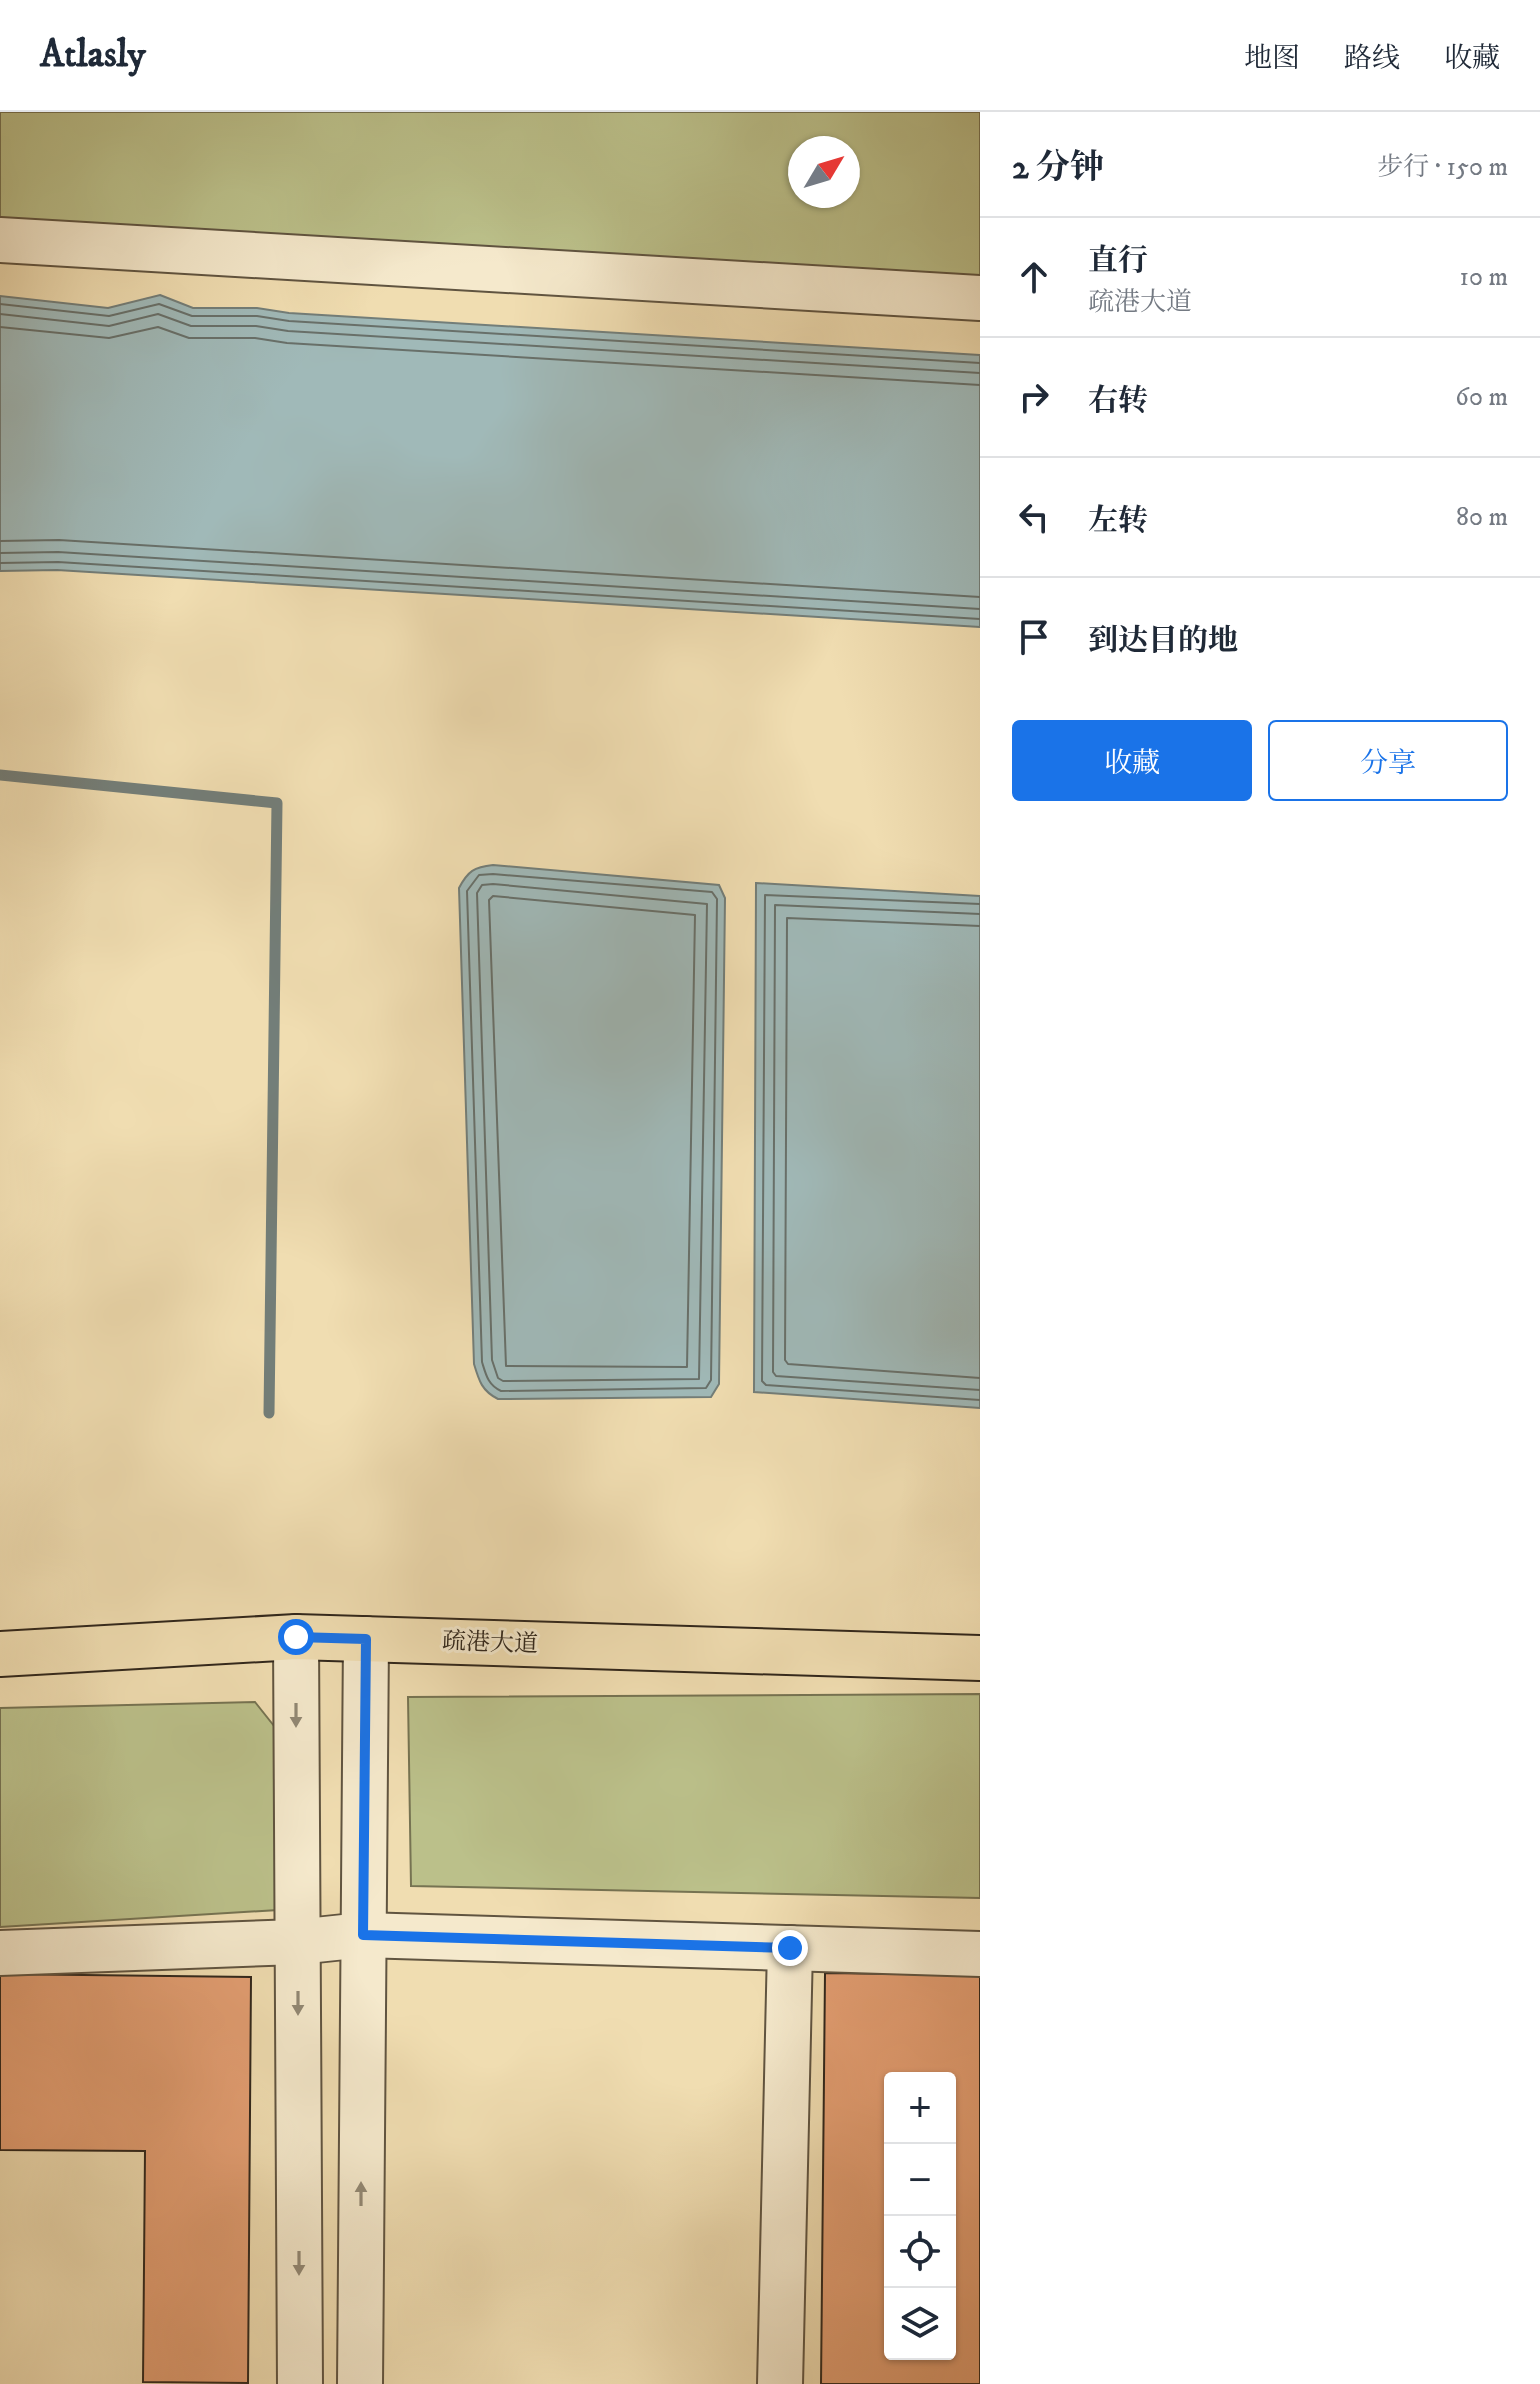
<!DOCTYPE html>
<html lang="zh">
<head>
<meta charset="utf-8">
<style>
	:root { --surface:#fff; --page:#f6f6f7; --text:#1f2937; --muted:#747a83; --line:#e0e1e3; --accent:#1a73e8 }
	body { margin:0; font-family:"IM FELL DW Pica","Noto Serif SC",serif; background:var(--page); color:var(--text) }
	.controls { position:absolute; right:24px; bottom:24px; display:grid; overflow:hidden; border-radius:8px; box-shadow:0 2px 6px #0004 }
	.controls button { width:72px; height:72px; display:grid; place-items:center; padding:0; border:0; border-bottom:2px solid var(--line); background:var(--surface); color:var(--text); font:40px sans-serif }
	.compass { position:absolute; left:788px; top:24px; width:72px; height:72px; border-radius:50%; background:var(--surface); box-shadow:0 2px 6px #0004; rotate:52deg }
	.stop { position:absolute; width:24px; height:24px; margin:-18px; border:6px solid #1a73e8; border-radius:50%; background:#fff }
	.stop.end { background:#1a73e8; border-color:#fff; box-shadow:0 2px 8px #0008 }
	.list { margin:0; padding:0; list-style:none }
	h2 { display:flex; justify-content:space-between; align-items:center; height:104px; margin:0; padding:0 32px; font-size:34px }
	h2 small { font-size:26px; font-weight:400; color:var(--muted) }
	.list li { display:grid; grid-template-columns:52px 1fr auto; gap:24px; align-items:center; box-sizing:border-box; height:120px; padding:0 32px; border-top:2px solid var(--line) }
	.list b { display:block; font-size:30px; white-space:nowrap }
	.list p { margin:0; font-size:26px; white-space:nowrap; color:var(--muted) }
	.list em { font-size:26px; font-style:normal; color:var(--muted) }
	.actions { display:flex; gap:16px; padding:24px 32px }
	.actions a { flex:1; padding:18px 0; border:2px solid var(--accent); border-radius:8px; text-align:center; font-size:28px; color:var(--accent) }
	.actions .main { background:var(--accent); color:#fff }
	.icon { flex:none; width:44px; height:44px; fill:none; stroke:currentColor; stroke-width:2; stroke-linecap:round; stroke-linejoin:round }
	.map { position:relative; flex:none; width:980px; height:2272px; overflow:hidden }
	header { display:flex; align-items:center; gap:48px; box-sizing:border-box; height:112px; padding:0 40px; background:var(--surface); border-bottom:2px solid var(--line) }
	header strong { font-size:38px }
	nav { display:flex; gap:44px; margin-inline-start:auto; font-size:28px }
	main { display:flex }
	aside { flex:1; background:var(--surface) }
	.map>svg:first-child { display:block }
	.green { fill:#bbc08a; stroke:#767352; stroke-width:2; fill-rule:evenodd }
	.water { fill:#a0b9b8; stroke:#737e79; stroke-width:2 }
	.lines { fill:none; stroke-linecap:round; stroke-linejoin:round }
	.shore { stroke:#68706a; stroke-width:2 }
	.stream { stroke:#737e79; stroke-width:11 }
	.building { fill:#e29d71; stroke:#30261b; stroke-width:2; fill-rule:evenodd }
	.minor-casing { stroke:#605440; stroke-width:48 }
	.major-casing { stroke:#30261b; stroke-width:48 }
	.minor { stroke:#f5e9cc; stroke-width:44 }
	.major { stroke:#f0ddb1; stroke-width:44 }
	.oneway { fill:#928874 }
	.route { stroke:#1a73e8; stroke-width:10 }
	.labels { text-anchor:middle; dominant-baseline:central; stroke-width:6; stroke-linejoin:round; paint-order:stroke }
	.street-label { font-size:24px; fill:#30261b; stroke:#f5e9cc }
</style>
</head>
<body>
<header>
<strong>Atlasly</strong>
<nav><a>地图</a><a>路线</a><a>收藏</a></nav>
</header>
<main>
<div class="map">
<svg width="980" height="2272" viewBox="0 0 980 2272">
	<rect width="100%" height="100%" fill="#f0ddb1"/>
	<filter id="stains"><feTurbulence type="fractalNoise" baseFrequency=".0025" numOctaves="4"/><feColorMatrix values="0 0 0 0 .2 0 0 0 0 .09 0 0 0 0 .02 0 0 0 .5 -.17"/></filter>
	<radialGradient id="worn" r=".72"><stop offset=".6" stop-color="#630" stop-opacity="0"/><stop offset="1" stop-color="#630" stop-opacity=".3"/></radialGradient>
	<g class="green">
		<path d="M0,0H980V173L0,113ZM800,36H848V84H800Z"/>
		<path d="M980,1582V1786L411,1774L408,1585Z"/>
		<path d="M255,1590L278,1619V1798L0,1815V1596Z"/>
	</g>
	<g class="water">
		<path d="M160,183L193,196H257L289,201L980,243V515L57,458L0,459V184L108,196Z"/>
		<path d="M493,753L719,773L725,786L719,1272L711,1285L498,1287C482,1279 479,1269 474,1252L459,776C468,759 474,755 493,753Z"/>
		<path d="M756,771L980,784V1296L754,1280Z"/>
	</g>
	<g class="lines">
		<g class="shore">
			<path d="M0,192L109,204L159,192L192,204H257L289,209L980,251"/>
			<path d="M0,202L109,214L158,202L191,214H256L288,219L980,261"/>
			<path d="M0,215L109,226L158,215L189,226H255L287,231L980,273"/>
			<path d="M0,429L59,428L980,485"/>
			<path d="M0,441L58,440L980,497"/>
			<path d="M0,451L58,450L980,507"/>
			<path d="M493,762L712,780L717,787L711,1268L706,1276L501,1279C488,1273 486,1263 482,1250L467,779L479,763Z"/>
			<path d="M493,772L707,792L699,1267L503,1269L498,1266L492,1248L477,781L482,773Z"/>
			<path d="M493,784L695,803L687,1255L506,1254L489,788Z"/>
			<path d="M980,792L765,783L762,1269L766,1273L980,1288"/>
			<path d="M980,802L775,793L773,1260L776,1264L980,1278"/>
			<path d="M980,814L787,806L785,1248L788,1252L980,1266"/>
		</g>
		<path class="stream" d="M0,663L277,691L269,1301"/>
	</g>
	<g class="building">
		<path d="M825,1861L980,1863V2272H821ZM890,1966H950V2242H890Z"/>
		<path d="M0,1862L251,1865L248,2271L143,2270L145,2039L0,2038Z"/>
	</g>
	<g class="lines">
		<g class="minor-casing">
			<g id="minor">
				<path d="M0,128L980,186"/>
				<path d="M296,1525L300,2272"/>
				<path d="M0,1841L297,1830L363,1823L980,1842"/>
				<path d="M360,2272L366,1527"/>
				<path d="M780,2272L790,1836"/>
			</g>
		</g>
		<g class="major-casing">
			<path id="major" d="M0,1542L296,1525L980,1546"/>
		</g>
		<use href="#minor" class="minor"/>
		<use href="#major" class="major"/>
	</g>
	<defs><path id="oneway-solid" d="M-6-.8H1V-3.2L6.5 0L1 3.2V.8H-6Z" transform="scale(2)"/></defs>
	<g class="oneway">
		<use href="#oneway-solid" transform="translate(296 1603) rotate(90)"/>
		<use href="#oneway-solid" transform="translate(298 1891) rotate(90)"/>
		<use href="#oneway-solid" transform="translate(361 2082) rotate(-90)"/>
		<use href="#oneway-solid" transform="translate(299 2151) rotate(90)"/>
	</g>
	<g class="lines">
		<path class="route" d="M296,1525L366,1527L363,1823L790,1836"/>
	</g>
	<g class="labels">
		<g class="street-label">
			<text transform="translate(490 1531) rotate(2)">疏港大道</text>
		</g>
	</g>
	<rect width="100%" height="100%" filter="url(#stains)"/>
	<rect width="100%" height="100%" fill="url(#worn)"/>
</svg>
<div class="controls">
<button>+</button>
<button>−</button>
<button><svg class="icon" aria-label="locate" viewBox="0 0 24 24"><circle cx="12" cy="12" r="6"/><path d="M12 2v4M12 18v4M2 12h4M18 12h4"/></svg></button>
<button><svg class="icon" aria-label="layers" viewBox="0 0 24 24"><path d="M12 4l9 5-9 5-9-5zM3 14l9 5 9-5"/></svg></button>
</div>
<svg class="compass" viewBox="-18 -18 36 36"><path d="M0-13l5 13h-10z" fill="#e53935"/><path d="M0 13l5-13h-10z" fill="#747a83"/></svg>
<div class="stop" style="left:296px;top:1525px"></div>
<div class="stop end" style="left:790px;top:1836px"></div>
</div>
<aside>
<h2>2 分钟<small>步行 · 150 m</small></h2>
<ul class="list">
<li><svg class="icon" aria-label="ahead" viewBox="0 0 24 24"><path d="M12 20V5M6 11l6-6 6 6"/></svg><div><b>直行</b><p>疏港大道</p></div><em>10 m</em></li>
<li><svg class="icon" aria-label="right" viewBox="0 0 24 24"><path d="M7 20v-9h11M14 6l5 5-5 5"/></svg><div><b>右转</b></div><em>60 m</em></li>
<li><svg class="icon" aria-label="left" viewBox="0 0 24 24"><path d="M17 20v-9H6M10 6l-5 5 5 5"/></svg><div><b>左转</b></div><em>80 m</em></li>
<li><svg class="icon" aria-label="arrive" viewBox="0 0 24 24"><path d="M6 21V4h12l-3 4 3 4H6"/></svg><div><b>到达目的地</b></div></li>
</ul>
<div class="actions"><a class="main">收藏</a><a>分享</a></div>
</aside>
</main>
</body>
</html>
